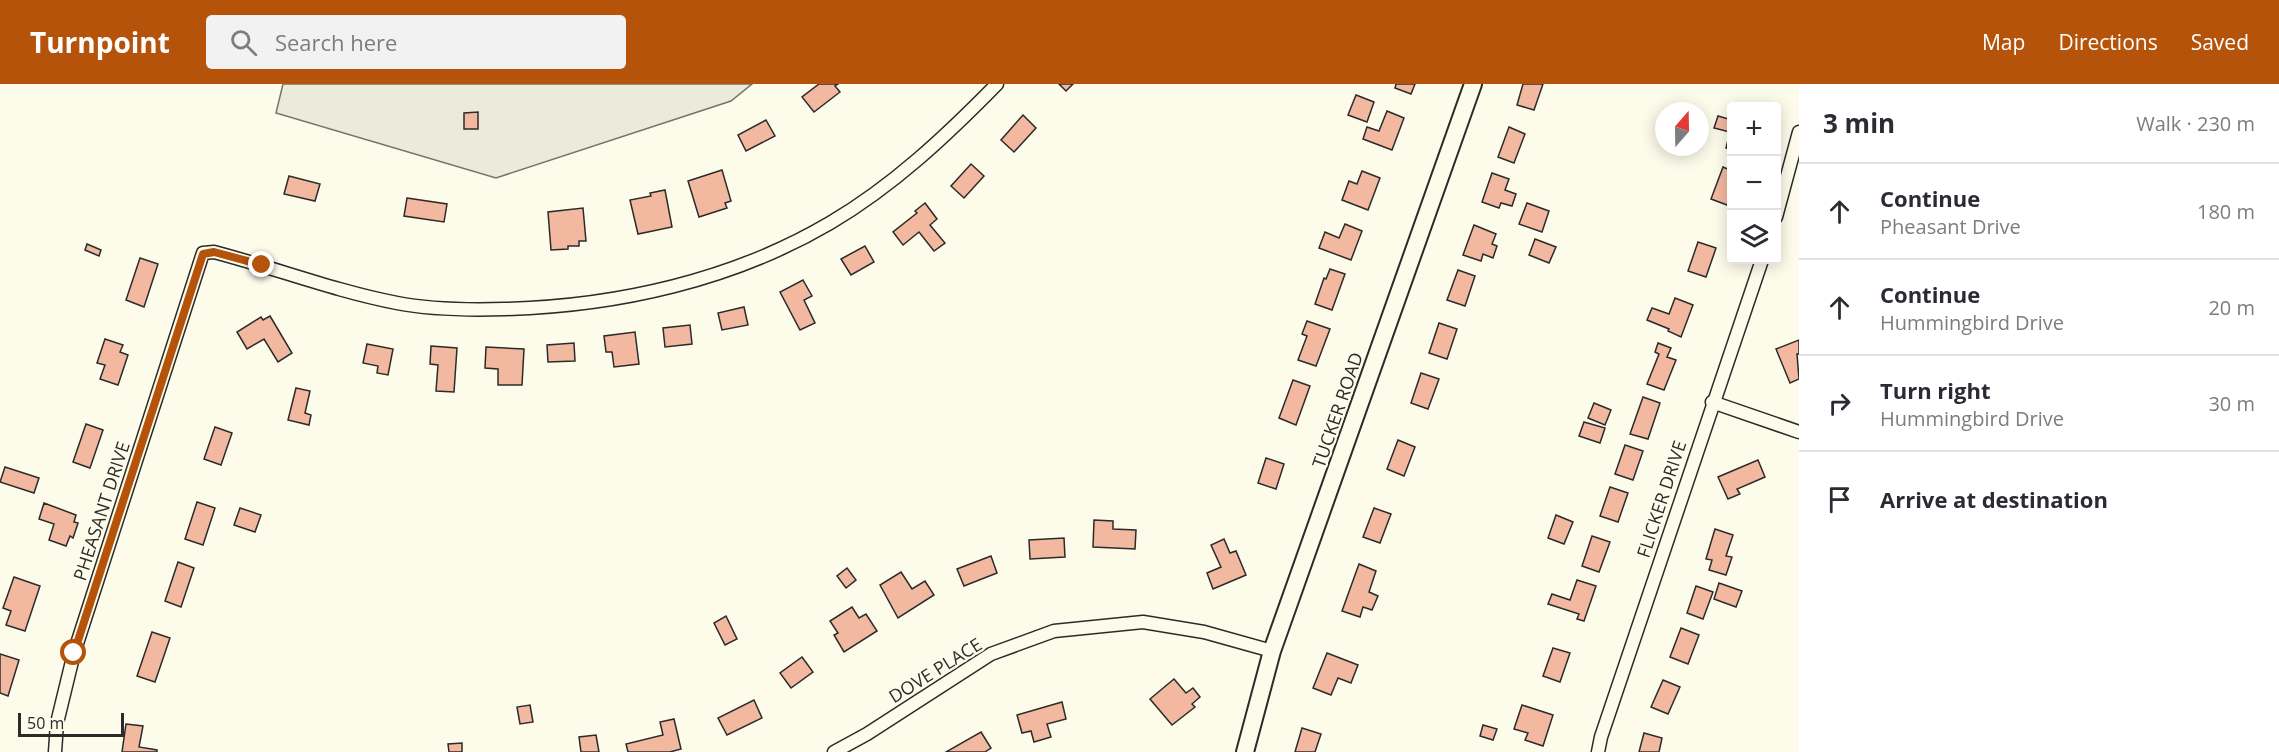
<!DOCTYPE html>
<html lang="en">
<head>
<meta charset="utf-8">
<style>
	:root { --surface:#fff; --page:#f2f2f3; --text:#2b2b33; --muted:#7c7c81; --line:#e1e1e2; --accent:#b45309 }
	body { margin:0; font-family:"Open Sans",sans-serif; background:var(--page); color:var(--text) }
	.controls { position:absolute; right:18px; top:18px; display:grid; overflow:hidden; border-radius:6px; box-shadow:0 3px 15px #0003 }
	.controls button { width:54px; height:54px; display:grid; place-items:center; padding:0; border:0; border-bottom:2px solid var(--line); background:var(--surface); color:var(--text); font:30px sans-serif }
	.compass { position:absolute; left:1655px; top:18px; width:54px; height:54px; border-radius:50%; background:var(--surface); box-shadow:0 3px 15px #0003; rotate:20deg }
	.scale { position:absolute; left:18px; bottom:15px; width:106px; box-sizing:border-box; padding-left:6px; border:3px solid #2b2b2b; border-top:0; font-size:16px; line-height:21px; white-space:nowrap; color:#2b2b2b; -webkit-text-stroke:4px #fdfbea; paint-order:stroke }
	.stop { position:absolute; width:18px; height:18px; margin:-14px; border:4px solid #b45309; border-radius:50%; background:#fff }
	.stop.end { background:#b45309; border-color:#fff; box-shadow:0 2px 6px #0008 }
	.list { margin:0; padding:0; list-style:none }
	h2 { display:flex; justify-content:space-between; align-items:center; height:78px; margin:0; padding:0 24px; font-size:26px }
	h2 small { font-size:20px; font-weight:400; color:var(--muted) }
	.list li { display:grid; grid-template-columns:39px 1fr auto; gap:18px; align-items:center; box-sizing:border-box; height:96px; padding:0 24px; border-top:2px solid var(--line) }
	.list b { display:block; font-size:22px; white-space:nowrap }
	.list p { margin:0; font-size:20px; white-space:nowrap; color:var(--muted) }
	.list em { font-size:20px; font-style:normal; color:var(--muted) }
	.icon { flex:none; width:33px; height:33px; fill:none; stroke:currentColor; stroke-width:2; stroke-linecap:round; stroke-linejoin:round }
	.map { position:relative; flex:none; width:1799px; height:668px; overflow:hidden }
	header { display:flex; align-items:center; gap:36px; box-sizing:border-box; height:84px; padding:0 30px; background:var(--accent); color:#fff }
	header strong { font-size:28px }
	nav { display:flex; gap:33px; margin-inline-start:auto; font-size:21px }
	.search { width:420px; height:54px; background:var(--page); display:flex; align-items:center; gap:15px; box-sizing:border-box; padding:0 21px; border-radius:6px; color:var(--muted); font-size:22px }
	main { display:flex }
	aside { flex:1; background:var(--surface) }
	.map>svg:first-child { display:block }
	.green { fill:#ecebdb; stroke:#74746e; stroke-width:1.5 }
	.building { fill:#f2b8a0; stroke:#2b2b2b; stroke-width:1.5 }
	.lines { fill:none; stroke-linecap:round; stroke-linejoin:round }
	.minor-casing { stroke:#2b2b2b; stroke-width:15 }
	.tertiary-casing { stroke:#2b2b2b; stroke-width:20 }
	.minor { stroke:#fdfbea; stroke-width:12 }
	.tertiary { stroke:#fdfbea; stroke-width:16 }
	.route { stroke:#b45309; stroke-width:8 }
	.labels { text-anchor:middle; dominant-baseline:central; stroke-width:4.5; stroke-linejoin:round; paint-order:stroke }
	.street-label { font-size:18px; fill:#2b2b2b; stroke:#fdfbea }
</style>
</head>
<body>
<header>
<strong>Turnpoint</strong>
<div class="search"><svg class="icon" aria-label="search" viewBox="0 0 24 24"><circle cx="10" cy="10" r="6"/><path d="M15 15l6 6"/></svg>Search here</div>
<nav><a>Map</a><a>Directions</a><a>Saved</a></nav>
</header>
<main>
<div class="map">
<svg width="1799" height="668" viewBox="0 0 1799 668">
	<rect width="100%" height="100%" fill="#fdfbea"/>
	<path class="green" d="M283,0H752L731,17L496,94L276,29Z"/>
	<g class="building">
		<path d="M819,0H838L835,2L840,8L814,28L802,13Z"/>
		<path d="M1059,0H1073L1066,7Z"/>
		<path d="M1396,0H1415L1411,10L1395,4Z"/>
		<path d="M1523,0H1543L1534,26L1517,21Z"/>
		<path d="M1356,11L1374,18L1367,38L1348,31Z"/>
		<path d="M1387,27L1404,34L1392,66L1363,55L1367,43L1379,47Z"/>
		<path d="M478,28V45H464V29Z"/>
		<path d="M1023,31L1036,44L1014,68L1001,56Z"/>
		<path d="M1718,32L1732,36V66L1726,64L1730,48L1714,44Z"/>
		<path d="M766,36L775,52L746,67L738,51Z"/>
		<path d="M1509,43L1525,50L1514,79L1498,73Z"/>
		<path d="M971,80L984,92L964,114L951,102Z"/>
		<path d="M1723,83L1732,87V109L1727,121L1711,115Z"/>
		<path d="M722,86L731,117L725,119L727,124L699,133L688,97Z"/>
		<path d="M1362,87L1380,94L1368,126L1342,116L1349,97L1357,100Z"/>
		<path d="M1492,89L1509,95L1505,106L1516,110L1512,122L1501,119L1499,124L1482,118Z"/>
		<path d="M289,92L320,100L315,117L284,110Z"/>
		<path d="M665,106L672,143L638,150L630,116L651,112L650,109Z"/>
		<path d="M407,114L447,120L444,138L404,132Z"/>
		<path d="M925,119L937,135L930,141L945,159L934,167L919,148L903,161L893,148L917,129L915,127Z"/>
		<path d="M1527,119L1549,127L1542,148L1519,140Z"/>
		<path d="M583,124L586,157H579V162H568V165L551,166L548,128Z"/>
		<path d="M1345,140L1362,147L1351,176L1319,164L1325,148L1339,154Z"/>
		<path d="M1474,141L1496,150L1492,160L1497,162L1493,174L1483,170L1481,177L1463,171Z"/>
		<path d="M1535,155L1556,163L1549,179L1529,171Z"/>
		<path d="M1698,158L1716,164L1706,193L1688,187Z"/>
		<path d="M87,160L101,166L99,172L85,166Z"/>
		<path d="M865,162L874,178L851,191L841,175Z"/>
		<path d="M140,174L158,180L144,223L126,216Z"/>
		<path d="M1330,185L1345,190L1332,226L1315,220L1324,194L1326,195Z"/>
		<path d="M1458,186L1475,192L1465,222L1447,216Z"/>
		<path d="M803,196L812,212L804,216L815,239L800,246L780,208Z"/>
		<path d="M1675,214L1693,221L1681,253L1668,247L1669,245L1647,236L1652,224L1669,230Z"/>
		<path d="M744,223L748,241L722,246L718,229Z"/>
		<path d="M270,232L292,269L278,278L264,255L247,265L237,248L261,233L263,236Z"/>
		<path d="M1307,237L1330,245L1316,282L1298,276L1307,252L1302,250Z"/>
		<path d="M1439,239L1457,245L1447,275L1429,269Z"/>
		<path d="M690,241L692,260L665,263L663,244Z"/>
		<path d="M635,248L639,280L614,283L612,268H606L604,252Z"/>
		<path d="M105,255L123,261L120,268L128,271L118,301L100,295L105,281L97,279Z"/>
		<path d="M1799,256V270H1797L1799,295L1790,299L1776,265Z"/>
		<path d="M574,259L575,277L548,278L547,261Z"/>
		<path d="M1658,259L1671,264L1667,273L1676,276L1664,306L1647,300L1659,270L1655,268Z"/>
		<path d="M367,260L393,265L388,291L377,289L378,282L363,279Z"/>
		<path d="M431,262L457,264L454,308L436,307L438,281L430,280Z"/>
		<path d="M486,263L524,265L522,301H498V285L485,284Z"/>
		<path d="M1421,289L1439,295L1428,325L1411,319Z"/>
		<path d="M1293,296L1310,302L1296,341L1279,334Z"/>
		<path d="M296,304L310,307L305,329L311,331L309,341L288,336Z"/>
		<path d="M1643,313L1660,319L1648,355L1630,350Z"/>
		<path d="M1594,319L1611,326L1605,341L1588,334Z"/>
		<path d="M1584,338L1605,344L1600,359L1579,352Z"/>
		<path d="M86,340L103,346L90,384L73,378Z"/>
		<path d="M215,343L232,349L221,381L204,375Z"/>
		<path d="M1398,356L1415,363L1404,392L1387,385Z"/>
		<path d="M1625,361L1643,367L1633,396L1615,390Z"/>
		<path d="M1266,374L1284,380L1276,405L1258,399Z"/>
		<path d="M1758,376L1765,393L1737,405L1740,410L1728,415L1718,393Z"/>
		<path d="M5,383L39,394L34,409L0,398Z"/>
		<path d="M1610,403L1628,409L1618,438L1600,432Z"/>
		<path d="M197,418L215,424L203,461L185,455Z"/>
		<path d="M44,419L76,431L74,438L78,439L73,454L70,452L66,462L49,456L54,440L39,435Z"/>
		<path d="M240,424L261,431L255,448L234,441Z"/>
		<path d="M1374,424L1391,430L1380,459L1363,453Z"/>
		<path d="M1556,431L1573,438L1564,460L1548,454Z"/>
		<path d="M1094,436L1113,437V445L1136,446L1135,465L1093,463Z"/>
		<path d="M1715,445L1733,451L1726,472L1732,473L1726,491L1709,486L1712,476L1706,475Z"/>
		<path d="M1592,452L1610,458L1599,488L1582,482Z"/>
		<path d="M1064,454L1065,473L1030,475L1029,456Z"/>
		<path d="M1224,455L1230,469L1236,467L1246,491L1213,505L1207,489L1221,483L1211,461Z"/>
		<path d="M991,472L997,489L964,502L957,485Z"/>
		<path d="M178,478L194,484L181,523L165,517Z"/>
		<path d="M1359,480L1376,487L1369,508L1378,512L1372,526L1363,523L1360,533L1342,527Z"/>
		<path d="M847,484L856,496L846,504L837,492Z"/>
		<path d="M901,488L912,505L925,497L934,511L898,534L880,501Z"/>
		<path d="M14,493L40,502L25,547L6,541L11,527L3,524Z"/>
		<path d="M1577,496L1596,502L1584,537L1577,535L1579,530L1548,520L1552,510L1570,516Z"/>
		<path d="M1719,499L1742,507L1736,523L1714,515Z"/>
		<path d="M1696,502L1713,508L1703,535L1687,529Z"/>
		<path d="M852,523L859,534L866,530L877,547L844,568L834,551L838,549L830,537Z"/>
		<path d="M726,532L737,555L725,561L714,539Z"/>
		<path d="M1681,544L1699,551L1688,580L1670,573Z"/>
		<path d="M152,548L170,554L155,598L137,592Z"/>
		<path d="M1553,564L1570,569L1560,598L1543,592Z"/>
		<path d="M1327,569L1358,581L1351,599L1338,594L1331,611L1313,604Z"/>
		<path d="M0,570L19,576L8,612L0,609Z"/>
		<path d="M802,573L813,588L791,604L780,589Z"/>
		<path d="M1174,595L1186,609L1193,604L1200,613L1192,620L1195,623L1172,641L1150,615Z"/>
		<path d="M1663,596L1680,603L1668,630L1651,623Z"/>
		<path d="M754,616L762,634L727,651L718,634Z"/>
		<path d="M1062,618L1066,635L1047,640L1051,653L1034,658L1031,647L1022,649L1017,631Z"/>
		<path d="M530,621L533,638L520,640L517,623Z"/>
		<path d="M1522,621L1553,631L1543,662L1525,656L1528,649L1514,645Z"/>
		<path d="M674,635L681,665L670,668H628L626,660L663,651L660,638Z"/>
		<path d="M126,640L143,642L139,663L157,666V668H122Z"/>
		<path d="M1483,641L1497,645L1493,656L1480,652Z"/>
		<path d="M1302,644L1321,650L1315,668H1295Z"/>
		<path d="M981,648L991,664L985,668H946Z"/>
		<path d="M1644,649L1662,654L1659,668H1639Z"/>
		<path d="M596,651L599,668H581L579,653Z"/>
		<path d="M462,659V668H449L448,660Z"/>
	</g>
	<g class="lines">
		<g class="minor-casing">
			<g id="minor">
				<path d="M1776,133L1799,48"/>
				<path d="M1712,318L1799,348"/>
				<path d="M55,668L57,639L74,569L203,169L214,168C275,184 335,207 397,219C432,226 470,226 505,225C618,222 733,196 830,139C893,102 946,52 997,0"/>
				<path d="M834,668L867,650L991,570L1054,547L1143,538L1204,548L1272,567"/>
				<path d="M1598,668L1601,653L1762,176"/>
			</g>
		</g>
		<g class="tertiary-casing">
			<path id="tertiary" d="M1245,668L1272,567L1473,0"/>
		</g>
		<use href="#minor" class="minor"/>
		<use href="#tertiary" class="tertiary"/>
	</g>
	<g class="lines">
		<path class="route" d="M74,569L203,170L214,168L262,181"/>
	</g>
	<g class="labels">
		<g class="street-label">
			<text transform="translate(1337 326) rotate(-71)">TUCKER ROAD</text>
			<text transform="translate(1661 415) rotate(-72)">FLICKER DRIVE</text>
			<text transform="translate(101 427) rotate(-72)">PHEASANT DRIVE</text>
			<text transform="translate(935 586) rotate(-32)">DOVE PLACE</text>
		</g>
	</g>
</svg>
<div class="controls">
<button>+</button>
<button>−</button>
<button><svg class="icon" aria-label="layers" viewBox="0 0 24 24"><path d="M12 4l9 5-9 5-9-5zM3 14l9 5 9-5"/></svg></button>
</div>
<svg class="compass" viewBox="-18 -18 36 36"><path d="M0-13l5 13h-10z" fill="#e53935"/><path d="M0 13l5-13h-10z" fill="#7c7c81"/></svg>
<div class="scale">50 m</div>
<div class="stop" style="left:74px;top:569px"></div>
<div class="stop end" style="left:262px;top:181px"></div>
</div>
<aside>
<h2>3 min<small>Walk · 230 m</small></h2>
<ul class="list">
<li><svg class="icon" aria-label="ahead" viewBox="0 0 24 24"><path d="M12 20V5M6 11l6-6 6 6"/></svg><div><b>Continue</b><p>Pheasant Drive</p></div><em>180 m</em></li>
<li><svg class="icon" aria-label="ahead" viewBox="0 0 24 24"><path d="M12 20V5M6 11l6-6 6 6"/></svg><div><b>Continue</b><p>Hummingbird Drive</p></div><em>20 m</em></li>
<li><svg class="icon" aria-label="right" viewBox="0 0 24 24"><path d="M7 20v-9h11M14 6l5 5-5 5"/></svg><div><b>Turn right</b><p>Hummingbird Drive</p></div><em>30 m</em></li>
<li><svg class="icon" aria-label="arrive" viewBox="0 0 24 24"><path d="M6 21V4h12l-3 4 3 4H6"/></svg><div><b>Arrive at destination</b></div></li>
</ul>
</aside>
</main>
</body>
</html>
